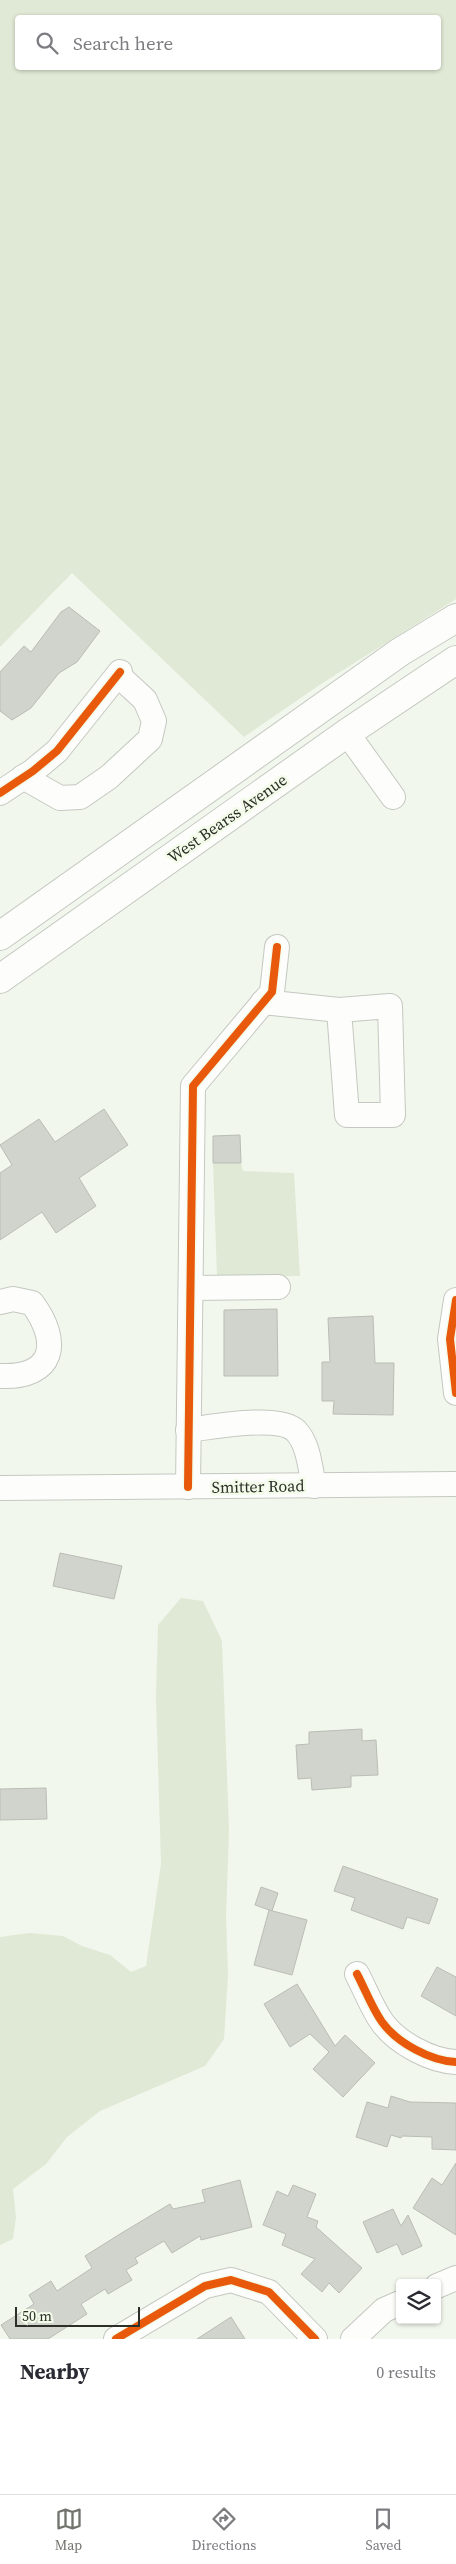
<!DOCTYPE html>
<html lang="en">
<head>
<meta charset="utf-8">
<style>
	:root { --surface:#fff; --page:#f2f2f3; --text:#2b2b33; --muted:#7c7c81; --line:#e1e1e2; --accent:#71746d }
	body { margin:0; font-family:"Source Serif 4",serif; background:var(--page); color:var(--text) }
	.controls { position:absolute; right:15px; bottom:15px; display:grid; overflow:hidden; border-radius:5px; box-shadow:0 1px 4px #0004 }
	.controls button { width:45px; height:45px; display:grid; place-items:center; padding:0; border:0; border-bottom:1px solid var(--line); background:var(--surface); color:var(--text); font:25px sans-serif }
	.scale { position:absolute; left:15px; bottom:12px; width:125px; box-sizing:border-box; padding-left:5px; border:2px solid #2c2e28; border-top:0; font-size:14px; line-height:18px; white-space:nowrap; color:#2c2e28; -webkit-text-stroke:4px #f3fbe9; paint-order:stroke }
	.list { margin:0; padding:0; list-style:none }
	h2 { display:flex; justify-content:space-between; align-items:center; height:65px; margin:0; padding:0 20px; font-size:21px }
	h2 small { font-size:16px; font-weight:400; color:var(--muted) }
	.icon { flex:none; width:28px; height:28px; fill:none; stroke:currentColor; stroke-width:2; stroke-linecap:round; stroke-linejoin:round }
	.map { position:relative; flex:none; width:456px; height:2339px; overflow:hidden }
	.search { position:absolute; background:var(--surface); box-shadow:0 1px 4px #0004; left:15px; right:15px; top:15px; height:55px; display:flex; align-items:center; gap:12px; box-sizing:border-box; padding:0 18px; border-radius:5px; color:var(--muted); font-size:19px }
	.sheet { height:155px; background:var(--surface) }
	nav { display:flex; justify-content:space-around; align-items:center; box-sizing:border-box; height:70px; border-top:1px solid var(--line); background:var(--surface); font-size:14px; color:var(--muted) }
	nav a { display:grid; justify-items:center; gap:2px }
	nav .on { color:var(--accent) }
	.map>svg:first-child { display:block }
	.green { fill:#e0e9d5; fill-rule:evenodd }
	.building { fill:#d0d4cd; stroke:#b9bdb5 }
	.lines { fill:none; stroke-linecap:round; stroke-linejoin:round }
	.minor-casing { stroke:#c4c8c0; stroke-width:26 }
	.major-casing { stroke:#c4c8c0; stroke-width:30 }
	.minor { stroke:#fdfefc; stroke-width:24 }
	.major { stroke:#fdfefc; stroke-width:28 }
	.cycleway-casing { stroke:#f3fbe9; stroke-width:11 }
	.cycleway { stroke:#e8590c; stroke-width:8 }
	.labels { text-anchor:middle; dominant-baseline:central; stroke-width:5; stroke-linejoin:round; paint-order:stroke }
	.street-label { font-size:16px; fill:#2c2e28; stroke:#f3fbe9 }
</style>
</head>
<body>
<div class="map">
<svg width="456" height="2339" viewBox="0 0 456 2339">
	<rect width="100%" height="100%" fill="#f2f7ed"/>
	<g class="green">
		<path d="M0,0H456V599L321,684L244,737L72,573L0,647ZM18,18H438V68H18Z"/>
		<path d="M213,1163H241L243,1171L294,1173L300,1276H217Z"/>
		<path d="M181,1598L203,1601L222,1641L229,1830L226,1916L228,1975L224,2039L205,2066L100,2111L67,2137L46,2164L13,2189L16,2217L13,2239L0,2245V1937L29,1933L63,1936L82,1946L110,1955L131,1972L146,1966L161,1864L156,1697L158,1625Z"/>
	</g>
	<g class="building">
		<path d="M69,607L100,631L77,662L59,673L31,708L12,720L0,711V672L24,646L31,652L61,612Z"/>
		<path d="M104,1109L128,1145L79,1178L96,1206L56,1233L42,1212L0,1240V1173L12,1165L0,1145L39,1119L55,1142Z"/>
		<path d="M240,1135L241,1163H213V1136Z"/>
		<path d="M277,1309L278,1376H224V1310Z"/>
		<path d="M373,1316L375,1363H394L393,1415L333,1414L334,1401H322V1362H330L328,1318Z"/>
		<path d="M60,1553L122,1566L114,1599L53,1586Z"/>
		<path d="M362,1729V1741L376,1740L378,1775L351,1776V1787L312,1790L311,1778L298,1779L296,1745L309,1744V1732Z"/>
		<path d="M46,1788L47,1819L0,1820V1789Z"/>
		<path d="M343,1866L438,1899L429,1924L407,1917L403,1929L351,1910L355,1898L334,1891Z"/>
		<path d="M261,1887L278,1893L272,1911L255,1905Z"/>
		<path d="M269,1910L307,1920L292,1975L254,1965Z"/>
		<path d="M437,1967L456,1977V2016L421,1996Z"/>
		<path d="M297,1984L335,2046L345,2035L375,2063L343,2097L313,2069L329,2052L310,2034L290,2047L264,2004Z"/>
		<path d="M391,2096L410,2102L456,2103V2150L432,2149V2137L402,2136L401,2138L391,2135L387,2147L356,2137L367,2102L388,2108Z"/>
		<path d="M456,2163V2235L413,2208L432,2178L442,2185Z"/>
		<path d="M240,2180L252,2227L201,2240L200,2236L172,2253L164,2241L135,2258L138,2263L126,2270L132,2280L108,2294L105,2289L81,2304L87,2314L48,2339H10L1,2325L34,2304L29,2295L51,2281L57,2291L92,2268L85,2256L120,2234L170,2204L173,2209L205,2202L202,2190Z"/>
		<path d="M293,2185L316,2194L307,2217L318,2221L316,2227L362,2268L339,2293L329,2283L322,2292L301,2274L315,2259L282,2245L286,2234L263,2225L277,2191L288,2196Z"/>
		<path d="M393,2209L401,2226L408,2215L422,2246L402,2255L397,2244L377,2253L363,2222Z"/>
		<path d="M231,2317L245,2339H197Z"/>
	</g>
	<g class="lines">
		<g class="minor-casing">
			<g id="minor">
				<path d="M347,733L393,797"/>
				<path d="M23,777L60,798L80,797L109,777L150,739L154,721L145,700L118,675"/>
				<path d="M0,793L33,771L57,751L120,672"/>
				<path d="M263,1002L339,1010L347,1115H393L390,1006L339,1010"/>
				<path d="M191,1288L278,1287"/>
				<path d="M456,1300L450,1339L456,1393"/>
				<path d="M0,1302L13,1299L32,1303C61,1342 55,1378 0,1376"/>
				<path d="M188,1430C212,1427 279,1414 296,1431C309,1445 310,1468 314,1486"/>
				<path d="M188,1487L193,1086L272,992L277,947"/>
				<path d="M0,1488L456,1484"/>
				<path d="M357,1974C365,1989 372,2008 382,2022C397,2043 431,2061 456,2062"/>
				<path d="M437,2286L456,2278"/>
				<path d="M116,2339L205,2286L231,2280L269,2292L315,2339"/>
				<path d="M353,2339L384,2310L400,2303"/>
			</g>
		</g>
		<g class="major-casing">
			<g id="major">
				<path d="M0,936L400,652L456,618"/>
				<path d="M0,979L347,733L456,660"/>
			</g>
		</g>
		<use href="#minor" class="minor"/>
		<use href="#major" class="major"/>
		<g class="cycleway-casing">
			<g id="cycleway">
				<path d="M0,793L33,771L57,751L120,672"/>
				<path d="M456,1300L450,1339L456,1393"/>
				<path d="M188,1487L193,1086L272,992L277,947"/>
				<path d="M357,1974C365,1989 372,2008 382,2022C397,2043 431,2061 456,2062"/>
				<path d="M116,2339L205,2286L231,2280L269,2292L315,2339"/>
			</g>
		</g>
		<use href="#cycleway" class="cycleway"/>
	</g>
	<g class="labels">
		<g class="street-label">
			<text transform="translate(227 818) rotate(-35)">West Bearss Avenue</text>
			<text transform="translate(258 1486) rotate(-1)">Smitter Road</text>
		</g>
	</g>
</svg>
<div class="controls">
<button><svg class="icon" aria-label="layers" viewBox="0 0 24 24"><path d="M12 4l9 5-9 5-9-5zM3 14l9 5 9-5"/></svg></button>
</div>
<div class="scale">50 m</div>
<div class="search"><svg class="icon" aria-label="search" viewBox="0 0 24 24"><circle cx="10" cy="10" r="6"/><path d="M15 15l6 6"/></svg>Search here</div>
</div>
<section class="sheet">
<h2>Nearby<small>0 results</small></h2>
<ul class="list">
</ul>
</section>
<nav>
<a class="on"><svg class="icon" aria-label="map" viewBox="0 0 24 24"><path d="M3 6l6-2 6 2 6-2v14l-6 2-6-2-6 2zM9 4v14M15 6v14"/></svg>Map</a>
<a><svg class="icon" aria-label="directions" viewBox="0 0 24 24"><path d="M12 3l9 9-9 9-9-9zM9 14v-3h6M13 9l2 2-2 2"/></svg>Directions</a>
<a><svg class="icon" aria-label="saved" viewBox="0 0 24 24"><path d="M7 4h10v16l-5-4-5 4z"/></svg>Saved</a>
</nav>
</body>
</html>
